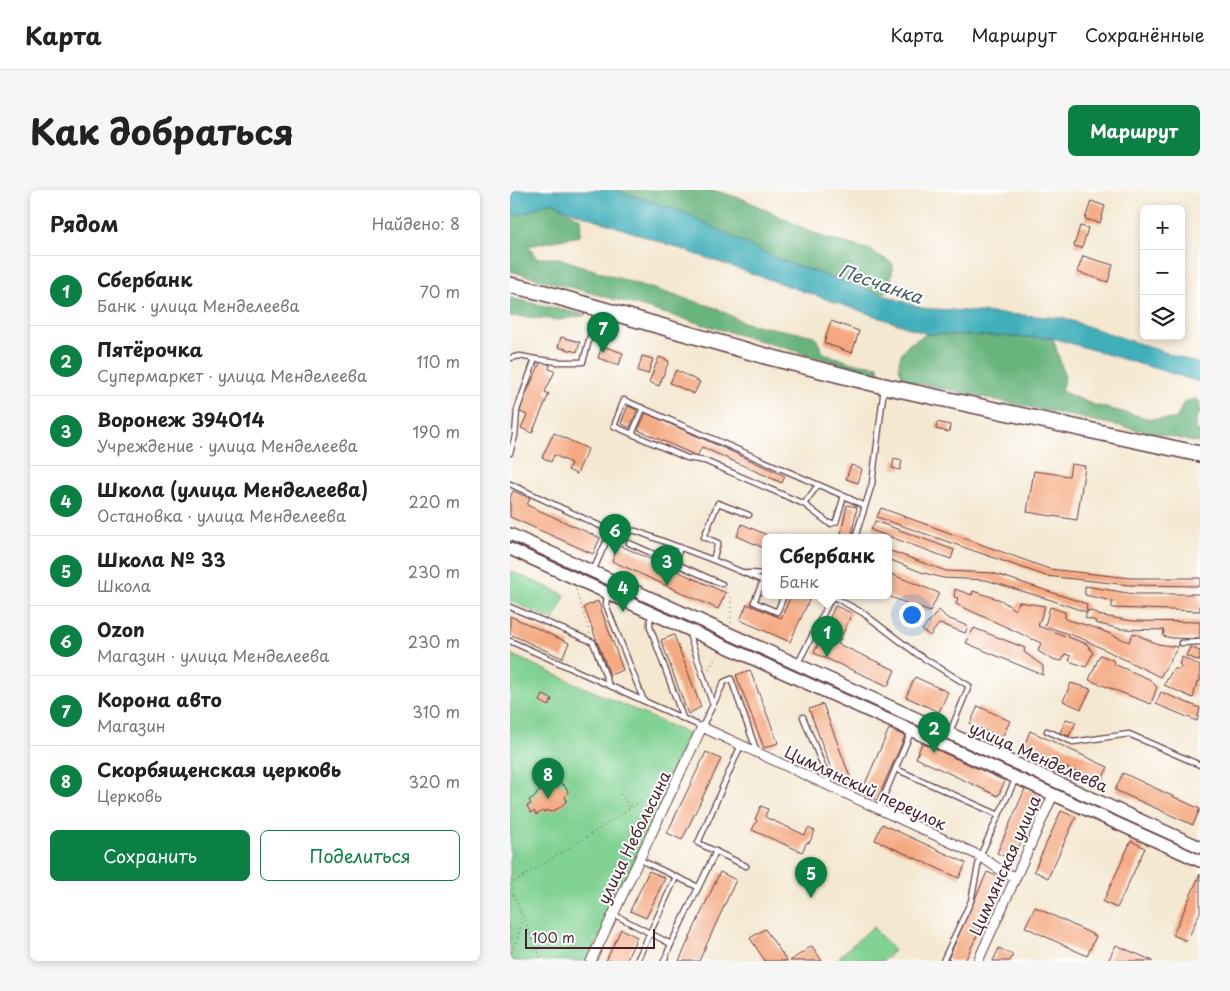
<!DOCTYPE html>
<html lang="ru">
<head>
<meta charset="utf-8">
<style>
	:root { --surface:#fff; --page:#f6f6f6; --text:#222; --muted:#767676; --line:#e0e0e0; --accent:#0b8043 }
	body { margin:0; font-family:"Playpen Sans",sans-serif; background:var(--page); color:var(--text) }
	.controls { position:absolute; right:15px; top:15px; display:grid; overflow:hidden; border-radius:8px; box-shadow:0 2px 8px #0003 }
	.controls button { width:45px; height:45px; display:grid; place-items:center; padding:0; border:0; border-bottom:1px solid var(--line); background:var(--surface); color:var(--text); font:25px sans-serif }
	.scale { position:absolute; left:15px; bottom:12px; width:130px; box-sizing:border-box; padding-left:5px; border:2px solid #4a1f2b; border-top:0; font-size:14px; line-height:18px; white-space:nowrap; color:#4a1f2b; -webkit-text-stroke:4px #fff; paint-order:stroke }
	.you { position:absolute; left:401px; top:424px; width:18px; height:18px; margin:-12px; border:4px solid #fff; border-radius:50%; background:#1a73e8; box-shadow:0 0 0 8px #1a73e833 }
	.badge { display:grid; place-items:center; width:32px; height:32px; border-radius:50%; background:var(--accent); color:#fff; font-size:16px; font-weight:700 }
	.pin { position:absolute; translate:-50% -41px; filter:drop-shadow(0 1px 2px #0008) }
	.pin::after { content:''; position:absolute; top:26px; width:18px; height:15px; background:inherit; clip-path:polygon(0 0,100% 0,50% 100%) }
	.popup { position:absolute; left:252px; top:344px; width:130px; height:65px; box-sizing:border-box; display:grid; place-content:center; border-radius:8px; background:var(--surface); filter:drop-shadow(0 1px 4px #0005); font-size:16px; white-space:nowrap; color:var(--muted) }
	.popup b { font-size:19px; color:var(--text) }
	.popup::after { content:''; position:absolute; left:50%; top:100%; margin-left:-10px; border:10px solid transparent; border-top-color:var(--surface) }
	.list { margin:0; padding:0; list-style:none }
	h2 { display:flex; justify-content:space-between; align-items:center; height:65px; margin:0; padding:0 20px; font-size:21px }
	h2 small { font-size:16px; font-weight:400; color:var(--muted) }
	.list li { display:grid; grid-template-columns:32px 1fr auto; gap:15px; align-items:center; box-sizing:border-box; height:70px; padding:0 20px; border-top:1px solid var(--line) }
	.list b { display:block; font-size:19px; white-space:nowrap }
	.list p { margin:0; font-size:16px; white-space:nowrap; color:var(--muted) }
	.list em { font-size:16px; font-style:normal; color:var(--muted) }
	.actions { display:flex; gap:10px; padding:15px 20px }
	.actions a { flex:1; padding:11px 0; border:1px solid var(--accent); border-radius:8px; text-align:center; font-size:18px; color:var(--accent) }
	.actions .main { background:var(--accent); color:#fff }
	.icon { flex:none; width:28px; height:28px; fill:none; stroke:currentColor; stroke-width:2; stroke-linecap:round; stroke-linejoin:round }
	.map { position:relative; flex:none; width:690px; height:771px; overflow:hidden; border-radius:8px }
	header { display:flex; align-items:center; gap:30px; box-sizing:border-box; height:70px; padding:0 25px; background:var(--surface); border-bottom:1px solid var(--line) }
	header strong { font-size:24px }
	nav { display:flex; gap:28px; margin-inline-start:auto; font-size:18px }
	.intro { display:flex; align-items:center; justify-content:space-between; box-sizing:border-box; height:120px; padding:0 30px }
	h1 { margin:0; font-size:35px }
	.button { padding:12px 22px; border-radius:8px; background:var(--accent); color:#fff; font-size:18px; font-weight:700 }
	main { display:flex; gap:30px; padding:0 30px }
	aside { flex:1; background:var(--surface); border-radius:8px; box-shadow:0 2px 8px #0003 }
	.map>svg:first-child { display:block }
	.green { fill:#81d293; stroke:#66785f }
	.forest { fill:#68b47d; stroke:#596a54 }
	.water { fill:#3fafb9; stroke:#446772 }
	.building { fill:#f4a980 }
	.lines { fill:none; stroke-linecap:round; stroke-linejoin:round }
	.lane-casing { stroke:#643d44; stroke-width:7 }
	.street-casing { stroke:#643d44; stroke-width:11 }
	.secondary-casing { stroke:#643d44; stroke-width:14 }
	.highway-casing { stroke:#643d44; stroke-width:18 }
	.path { stroke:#643d44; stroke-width:1; stroke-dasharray:1 4; stroke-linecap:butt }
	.lane { stroke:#fff; stroke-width:4.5 }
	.street { stroke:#fff; stroke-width:9 }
	.secondary { stroke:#fff; stroke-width:11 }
	.highway { stroke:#fff; stroke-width:15 }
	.labels { text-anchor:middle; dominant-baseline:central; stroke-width:4; stroke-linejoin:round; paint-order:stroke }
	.street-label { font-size:16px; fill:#4a1f2b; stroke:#fff }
	.water-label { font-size:18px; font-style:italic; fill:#45606b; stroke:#fff }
</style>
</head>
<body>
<header>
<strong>Карта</strong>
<nav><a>Карта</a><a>Маршрут</a><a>Сохранённые</a></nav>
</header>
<div class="intro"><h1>Как добраться</h1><a class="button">Маршрут</a></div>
<main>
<aside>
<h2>Рядом<small>Найдено: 8</small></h2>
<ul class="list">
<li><span class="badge">1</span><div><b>Сбербанк</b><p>Банк · улица Менделеева</p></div><em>70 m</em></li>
<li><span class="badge">2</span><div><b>Пятёрочка</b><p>Супермаркет · улица Менделеева</p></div><em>110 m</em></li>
<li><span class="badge">3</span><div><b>Воронеж 394014</b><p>Учреждение · улица Менделеева</p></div><em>190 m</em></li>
<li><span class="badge">4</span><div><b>Школа (улица Менделеева)</b><p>Остановка · улица Менделеева</p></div><em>220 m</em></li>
<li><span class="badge">5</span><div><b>Школа № 33</b><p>Школа</p></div><em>230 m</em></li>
<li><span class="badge">6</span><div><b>Ozon</b><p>Магазин · улица Менделеева</p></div><em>230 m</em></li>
<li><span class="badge">7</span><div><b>Корона авто</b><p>Магазин</p></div><em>310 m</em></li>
<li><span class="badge">8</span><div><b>Скорбященская церковь</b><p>Церковь</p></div><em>320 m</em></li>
</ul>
<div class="actions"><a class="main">Сохранить</a><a>Поделиться</a></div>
</aside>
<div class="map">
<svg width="690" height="771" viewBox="0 0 690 771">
	<rect width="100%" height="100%" fill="#fff"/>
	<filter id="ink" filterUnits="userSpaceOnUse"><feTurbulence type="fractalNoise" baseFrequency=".02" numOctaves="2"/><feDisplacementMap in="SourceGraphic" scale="10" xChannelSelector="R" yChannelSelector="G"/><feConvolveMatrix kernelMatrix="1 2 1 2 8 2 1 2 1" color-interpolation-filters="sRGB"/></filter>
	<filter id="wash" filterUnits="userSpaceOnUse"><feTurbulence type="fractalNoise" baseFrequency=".0096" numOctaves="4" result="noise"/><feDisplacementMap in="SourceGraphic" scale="20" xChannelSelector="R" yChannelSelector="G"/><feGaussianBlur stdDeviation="1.12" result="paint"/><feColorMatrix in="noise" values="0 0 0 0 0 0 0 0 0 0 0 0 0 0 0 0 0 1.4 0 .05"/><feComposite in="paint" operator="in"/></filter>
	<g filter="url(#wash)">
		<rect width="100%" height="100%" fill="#f4e8d1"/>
		<g class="green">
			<path d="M0,381L55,405L44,430L0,411Z"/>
			<path d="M0,464L185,547L78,771H0Z"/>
			<path d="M363,737L384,761L373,771H332L329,767Z"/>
		</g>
		<g class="forest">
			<path d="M105,0H203L233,9L315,48L361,60L383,74L380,99L371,105L267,69L176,23Z"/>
			<path d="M42,12L71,29L70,46L18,56L27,68H49L95,84L206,118L235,133L305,146L313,163L342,173L368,176L369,185L122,114L0,81V28Z"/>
			<path d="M0,108L76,125L50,130L3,126L0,127Z"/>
			<path d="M417,144L543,148L555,187L551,201L584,215L641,229H666L674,212L686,209L690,212V224L686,228V241H690V253L396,191C388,183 387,171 393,161C397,154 410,148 417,144Z"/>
		</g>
		<path class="water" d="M0,0H105L176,23L267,69L412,118L553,128L690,174V192L543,148L417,144L55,19L42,12L0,28Z"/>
		<g id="blocks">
			<g class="building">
				<path d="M581,11L595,16L590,33L575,29Z"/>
				<path d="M570,36L578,38L572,58L564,56Z"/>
				<path d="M573,66L603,75L598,92L567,82Z"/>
				<path d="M321,131L349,141L342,163L314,153Z"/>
				<path d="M51,147L70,152L67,162L48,157Z"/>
				<path d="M92,156L113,163L109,175L88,168Z"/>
				<path d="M132,166L143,169L138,184L128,181Z"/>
				<path d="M149,167L159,171L149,196L139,192Z"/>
				<path d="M31,171L40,175L39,179L45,181L35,202L39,204L22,243L11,238L17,225L8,221Z"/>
				<path d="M166,180L190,192L184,204L160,193Z"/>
				<path d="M118,216L127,220L120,238L111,233Z"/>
				<path d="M136,223L275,286L272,293L192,257L187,266L128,240Z"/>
				<path d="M427,232L440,235L439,242L426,239Z"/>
				<path d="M44,243L78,259L67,284L58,280L61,273L44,265L41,272L32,267Z"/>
				<path d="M384,269L392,271L390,280L382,278Z"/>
				<path d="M561,274L575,276L567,330L517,322L524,281L559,286Z"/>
				<path d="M341,275L352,279L348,293L336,289Z"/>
				<path d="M3,301L20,308L17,315L90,348L83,364L0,327V308Z"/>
				<path d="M337,315L347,317L341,348H330Z"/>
				<path d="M371,318L539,379L621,388H690V396L620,395L536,386L367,327Z"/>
				<path d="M365,331L444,360L441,369L361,340Z"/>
				<path d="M232,334L264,348H256V359L227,346Z"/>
				<path d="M109,355L216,403L208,419L102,371Z"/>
				<path d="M378,360L436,381L483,383L577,414L576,422L541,410L476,390L433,388L411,382L378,369Z"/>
				<path d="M378,383L429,403L420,422L378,406Z"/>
				<path d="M575,396L624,404H690V421L602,418V411L575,405Z"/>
				<path d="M445,399L462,405L463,401L491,410L505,420L509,412L535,416L528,436L577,454L583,463L576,477L559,471L561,466L555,464L552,471L541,469L528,461L531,453L446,414L448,408L444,407Z"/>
				<path d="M281,406H301L280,452L230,430L237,414L271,428Z"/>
				<path d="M88,411L113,480L100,485L74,417Z"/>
				<path d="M325,416L342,423L328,454L385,480L378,496L304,463Z"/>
				<path d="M540,417L555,422V429L586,438L619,452L623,443L648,454L668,457L650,487L573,449L535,436Z"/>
				<path d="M429,420L437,428L458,436L455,443L434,435L429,434L420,446L412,440Z"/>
				<path d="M578,420L587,423V425L623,431L690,432V449L662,448L653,446L654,440L611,439L585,433L586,431L575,428Z"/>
				<path d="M0,426L59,453L52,468L0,444Z"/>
				<path d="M464,438L515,458L514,462L533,476V485L456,453Z"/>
				<path d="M164,445L191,517L178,524L151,450Z"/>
				<path d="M680,457L690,461V471L676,466Z"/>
				<path d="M590,465L603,470L604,474L639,489L647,497L641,514L579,490Z"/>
				<path d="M672,467L690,476V491L687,492L683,508L654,495L663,479H670L671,475L669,474Z"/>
				<path d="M240,480L268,553L254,558L226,485Z"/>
				<path d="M405,487L438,502L429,522L396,507Z"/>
				<path d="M561,493L581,499L571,519L553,511Z"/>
				<path d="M651,502L690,518L687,531L646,514Z"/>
				<path d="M33,505L42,509L39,516L30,511Z"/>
				<path d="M313,514L340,587L326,592L299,519Z"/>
				<path d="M468,516L500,531L492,548L460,534Z"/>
				<path d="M556,529L566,532L559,546L550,543Z"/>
				<path d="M379,539L395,546L367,610L351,603Z"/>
				<path d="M520,541L598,577L590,593L513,558Z"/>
				<path d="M412,553L495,591L488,606L406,568Z"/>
				<path d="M196,562L211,569L172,650L157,643Z"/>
				<path d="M613,583L690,619L683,635L605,600Z"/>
				<path d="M42,592L43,594L46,592L54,595L58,601L55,608L57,610L51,617L43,621L39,622L38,620L34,622L33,621L26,625L24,621L21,623L17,616L21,614L19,610L27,605L26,604L30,601L29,600L33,597L32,596Z"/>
				<path d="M515,599L531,606L503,670L487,663Z"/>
				<path d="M251,616L258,619L255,627L295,645L298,638L305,641L299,653L297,652L292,662L242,640L247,630L245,629Z"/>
				<path d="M551,621L566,627L538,688L524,681Z"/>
				<path d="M372,634L456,673L449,688L365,650Z"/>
				<path d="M621,651L635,658L607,718L593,712Z"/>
				<path d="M139,681L155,688L136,728L120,721Z"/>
				<path d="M210,682L226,690L189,771H169Z"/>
				<path d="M477,682L493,689L455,771H442L438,769Z"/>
				<path d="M690,684V722L677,751L663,745Z"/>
				<path d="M525,717L586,746L577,766L515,737Z"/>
				<path d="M111,739L127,747L116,771H96Z"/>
				<path d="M255,739L277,771H255L240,748Z"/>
				<path d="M606,755L643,771H598Z"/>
				<path d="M302,756L312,771H280Z"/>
				<path d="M489,758L503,765L500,771H483Z"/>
			</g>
		</g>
	</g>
	<g filter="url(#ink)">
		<use href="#blocks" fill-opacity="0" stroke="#643d44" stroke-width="1"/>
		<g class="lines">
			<g class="lane-casing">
				<g id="lane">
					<path d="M0,168L10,166L25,169"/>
					<path d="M122,244L133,218"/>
					<path d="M0,263L5,246L7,220L25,169L48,172H73L87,121"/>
					<path d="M0,294L101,341H126L203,370L256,392"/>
					<path d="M334,306L326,332L320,334L294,314L195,271L177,268L104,236L114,210L334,306L355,316"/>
					<path d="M294,314L308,295"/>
					<path d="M345,348L362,294L374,198"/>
					<path d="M119,353L212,394"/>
					<path d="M203,370L208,353L194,347L208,313L239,325"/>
					<path d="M165,374L170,357"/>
					<path d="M83,381L101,341"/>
					<path d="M239,383L256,384"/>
					<path d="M253,391L244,412L267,422L274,406"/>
					<path d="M97,404L96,415L134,511"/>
					<path d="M322,406L353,423L407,464L459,496L440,542"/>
					<path d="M0,417L83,452L99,495"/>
					<path d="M142,425L140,430V437L173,528"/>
					<path d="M0,451L192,537L203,515L180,447L181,443"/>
					<path d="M671,453L690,452"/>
					<path d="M288,473L322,407L319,406"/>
					<path d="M203,515L214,492L221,489L247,562"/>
					<path d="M293,527L321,596"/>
					<path d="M537,541L563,552L619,544L690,575"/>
					<path d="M231,555L188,653L236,676"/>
					<path d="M386,579L489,625"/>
					<path d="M368,620L401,542"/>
					<path d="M128,669L188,697"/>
					<path d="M103,724L161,754L206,661"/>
					<path d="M127,771L166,687"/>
					<path d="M154,771L161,754"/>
					<path d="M433,771L461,711L470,666L506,588"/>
				</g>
			</g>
			<g class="street-casing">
				<g id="street">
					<path d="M81,771L192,537L470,666L492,681L505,687"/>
					<path d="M468,771L543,605"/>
				</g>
			</g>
			<g class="secondary-casing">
				<g id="secondary">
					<path d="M0,344L690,657"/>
					<path d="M0,359L690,671"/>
				</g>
			</g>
			<g class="highway-casing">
				<path id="highway" d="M0,95L31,102L259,167L374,196L690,264"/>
			</g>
			<g class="path">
				<path d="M104,352L113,353"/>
				<path d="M215,399L221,406V433"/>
				<path d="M66,400L80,444"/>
				<path d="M199,479L207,465"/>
				<path d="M110,604L120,617"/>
				<path d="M0,695L112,624L154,594"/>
				<path d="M0,700C16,725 13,739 0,765"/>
				<path d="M11,721L32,771"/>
			</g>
			<use href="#lane" class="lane"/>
			<use href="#street" class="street"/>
			<use href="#secondary" class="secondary"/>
			<use href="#highway" class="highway"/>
		</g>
	</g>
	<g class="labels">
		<g class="street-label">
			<text transform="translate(529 566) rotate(24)">улица Менделеева</text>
			<text transform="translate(356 597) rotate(25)">Цимлянский переулок</text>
			<text transform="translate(123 647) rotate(-64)">улица Небольсина</text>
			<text transform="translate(494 675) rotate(-66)">Цимлянская улица</text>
		</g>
		<g class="water-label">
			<text transform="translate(371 93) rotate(19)">Песчанка</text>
		</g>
	</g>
</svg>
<div class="controls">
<button>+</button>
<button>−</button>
<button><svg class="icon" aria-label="layers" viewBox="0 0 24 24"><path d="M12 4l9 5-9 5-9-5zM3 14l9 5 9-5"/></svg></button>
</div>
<div class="scale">100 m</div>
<div class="you"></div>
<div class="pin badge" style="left:317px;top:467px">1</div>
<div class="popup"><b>Сбербанк</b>Банк</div>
<div class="pin badge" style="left:424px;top:563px">2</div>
<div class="pin badge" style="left:157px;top:396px">3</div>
<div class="pin badge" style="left:113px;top:422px">4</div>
<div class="pin badge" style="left:301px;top:708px">5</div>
<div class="pin badge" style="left:105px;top:365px">6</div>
<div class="pin badge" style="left:93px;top:163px">7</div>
<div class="pin badge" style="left:38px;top:609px">8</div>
</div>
</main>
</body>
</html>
